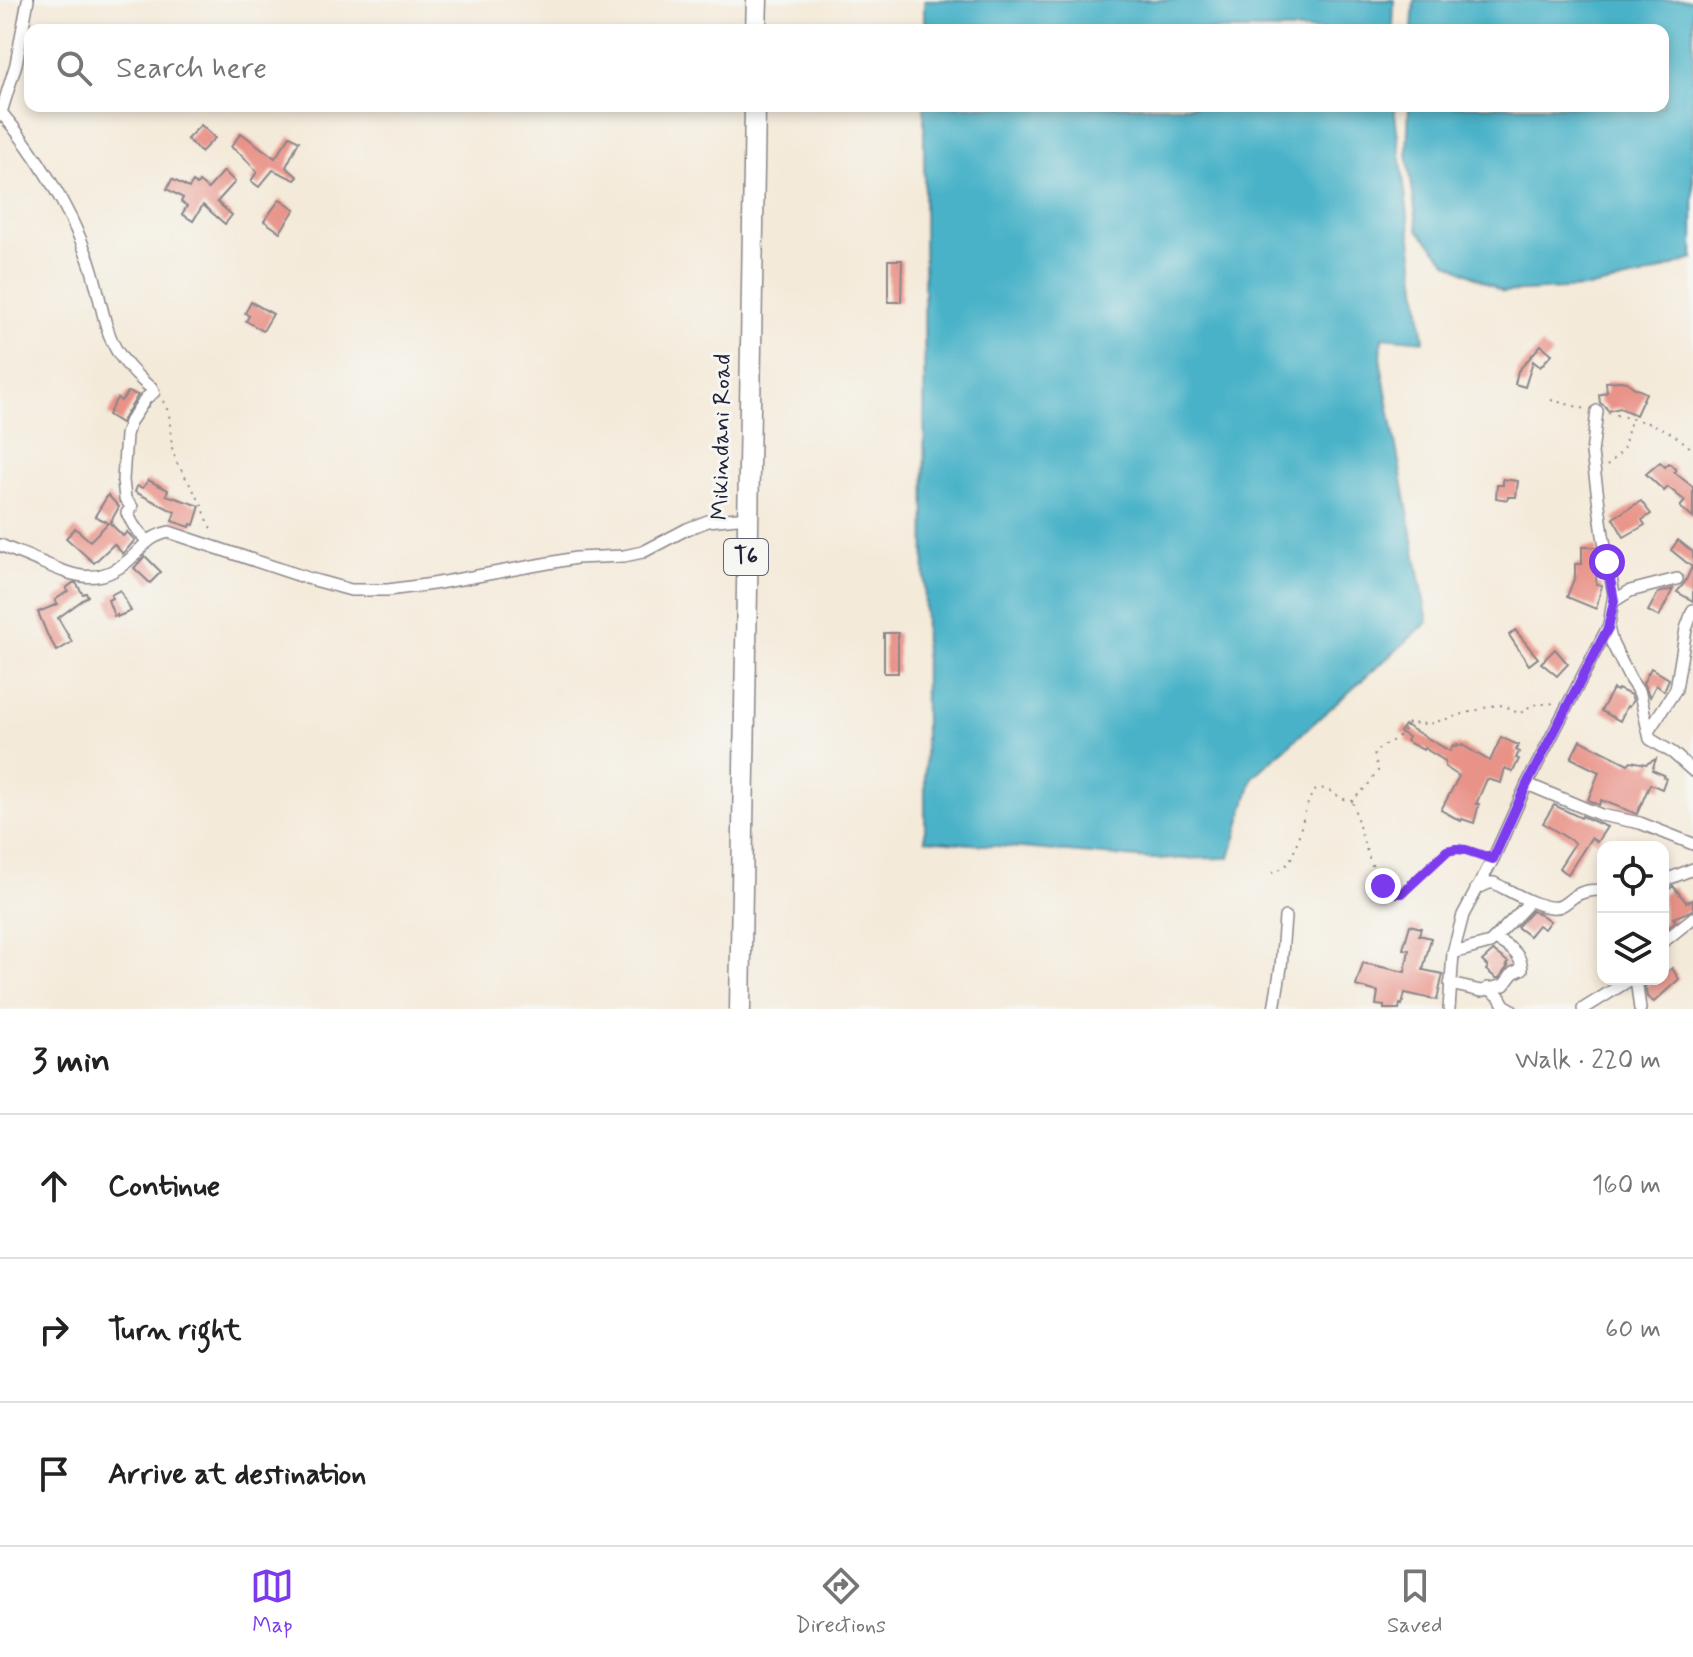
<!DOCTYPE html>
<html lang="en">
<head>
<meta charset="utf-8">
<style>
	:root { --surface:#fff; --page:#f6f6f6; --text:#222; --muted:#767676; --line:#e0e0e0; --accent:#7c3aed }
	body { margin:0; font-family:Mynerve,sans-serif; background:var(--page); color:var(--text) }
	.controls { position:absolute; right:24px; bottom:24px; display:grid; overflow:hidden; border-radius:16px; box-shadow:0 4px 12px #0003 }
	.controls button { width:72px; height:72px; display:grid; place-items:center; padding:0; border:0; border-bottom:2px solid var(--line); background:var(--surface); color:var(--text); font:40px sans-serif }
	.stop { position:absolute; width:24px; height:24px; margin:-18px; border:6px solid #7c3aed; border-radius:50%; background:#fff }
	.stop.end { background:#7c3aed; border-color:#fff; box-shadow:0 2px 8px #0008 }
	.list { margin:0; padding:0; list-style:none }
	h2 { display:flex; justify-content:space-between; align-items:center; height:104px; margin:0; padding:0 32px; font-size:34px }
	h2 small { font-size:26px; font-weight:400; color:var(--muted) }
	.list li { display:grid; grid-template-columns:52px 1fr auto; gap:24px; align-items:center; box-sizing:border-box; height:144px; padding:0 32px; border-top:2px solid var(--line) }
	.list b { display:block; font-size:30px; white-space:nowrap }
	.list em { font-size:26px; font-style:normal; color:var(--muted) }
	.icon { flex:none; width:44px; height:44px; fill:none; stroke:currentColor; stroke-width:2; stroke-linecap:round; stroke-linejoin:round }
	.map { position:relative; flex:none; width:1693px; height:1009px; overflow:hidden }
	.search { position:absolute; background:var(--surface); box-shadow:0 4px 12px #0003; left:24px; right:24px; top:24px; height:88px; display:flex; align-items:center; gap:20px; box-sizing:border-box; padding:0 28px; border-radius:16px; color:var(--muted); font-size:30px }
	.sheet { height:536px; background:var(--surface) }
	nav { display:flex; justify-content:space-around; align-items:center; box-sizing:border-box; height:112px; border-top:2px solid var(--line); background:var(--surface); font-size:22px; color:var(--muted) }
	nav a { display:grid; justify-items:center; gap:4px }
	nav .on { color:var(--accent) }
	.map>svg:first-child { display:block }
	.water { fill:#49b2c8; stroke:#366a82; stroke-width:2 }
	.building { fill:#e99388 }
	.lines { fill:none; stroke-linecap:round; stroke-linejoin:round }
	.street-casing { stroke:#8b868a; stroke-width:14 }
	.highway-casing { stroke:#8b868a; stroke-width:23 }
	.path { stroke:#8b868a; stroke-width:2; stroke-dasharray:2 6; stroke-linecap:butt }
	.street { stroke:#fff; stroke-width:11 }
	.highway { stroke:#fff; stroke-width:20 }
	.route { stroke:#7c3aed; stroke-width:10 }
	.labels { text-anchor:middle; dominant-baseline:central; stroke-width:6; stroke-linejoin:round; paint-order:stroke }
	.shield { fill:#f6f6f2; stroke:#626272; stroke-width:2 }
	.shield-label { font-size:22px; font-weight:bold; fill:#22223b }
	.street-label { font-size:24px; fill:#22223b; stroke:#f6f6f2 }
</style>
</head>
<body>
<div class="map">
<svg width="1693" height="1009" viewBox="0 0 1693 1009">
	<rect width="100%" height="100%" fill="#f6f6f2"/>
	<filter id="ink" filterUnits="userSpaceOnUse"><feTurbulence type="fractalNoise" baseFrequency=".0125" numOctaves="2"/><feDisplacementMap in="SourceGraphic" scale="16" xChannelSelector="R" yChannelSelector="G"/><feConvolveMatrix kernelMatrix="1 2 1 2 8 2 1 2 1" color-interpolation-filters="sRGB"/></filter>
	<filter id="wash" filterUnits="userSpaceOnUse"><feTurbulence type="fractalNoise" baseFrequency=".006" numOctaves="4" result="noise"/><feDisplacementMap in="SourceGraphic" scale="32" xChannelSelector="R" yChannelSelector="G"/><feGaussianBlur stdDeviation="1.8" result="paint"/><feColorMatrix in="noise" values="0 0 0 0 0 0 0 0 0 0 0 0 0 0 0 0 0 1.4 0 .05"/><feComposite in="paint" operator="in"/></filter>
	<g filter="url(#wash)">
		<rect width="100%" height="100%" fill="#f4ead9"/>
		<g class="water">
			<path d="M924,0H1394L1393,30H924Z"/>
			<path d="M1414,0H1693V259L1642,277L1586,288L1503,292L1447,262L1418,230L1407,153L1409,106H1663V30H1412Z"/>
			<path d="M924,106H1394L1424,341L1382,337L1381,364L1428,622L1253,777L1230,858L1150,859L925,840Z"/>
		</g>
		<g id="blocks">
			<g class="building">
				<path d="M201,125L215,138L201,152L187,139Z"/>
				<path d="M241,133L275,158L290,136L299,141L286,167L298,177L295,180L273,170L259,187L251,181L257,172L243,156L231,147Z"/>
				<path d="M224,171L235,182L217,202L232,215L225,224L203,205L193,221L182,214L187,206L181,202L183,198L167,189L172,179L189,188L193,182L197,185L199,182L208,189Z"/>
				<path d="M280,199L295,209L280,232L264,221Z"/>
				<path d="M888,260H902L901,302H888Z"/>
				<path d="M251,302L273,314L263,331L246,321L249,316L245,313Z"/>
				<path d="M1541,345L1552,354L1540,367L1533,361L1525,387L1515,384L1518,371Z"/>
				<path d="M1619,381L1627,382L1633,387L1646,393L1636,415L1620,408L1608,411L1605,406L1600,403L1599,395L1607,392L1606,382Z"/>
				<path d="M128,392L138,395L121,423L108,415L117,398L121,401Z"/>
				<path d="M1660,462L1665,467L1669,463L1676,470L1674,472L1693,487V518L1680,507L1685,501L1668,487L1664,491L1646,474Z"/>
				<path d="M1503,479L1518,481L1516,497H1508V500L1496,498L1497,485H1503Z"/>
				<path d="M148,480L168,490L166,495L200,506L194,525L191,524L190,527L172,521L175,512L135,492L137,486L143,488Z"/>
				<path d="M108,495L119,507L110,523L123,536L127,532L135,540L123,554L114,544L94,563L66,538L75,528L90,541L108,523L95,516Z"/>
				<path d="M1641,501L1651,514L1642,520L1645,525L1624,537L1613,518Z"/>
				<path d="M1678,540L1693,552V601L1677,592L1685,582L1692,567L1671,550Z"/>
				<path d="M1582,547H1597L1599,560H1597L1596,584L1602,585L1596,609L1567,597L1575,576V564H1582Z"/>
				<path d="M145,556L161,572L150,583L134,568Z"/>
				<path d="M73,583H76L83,594L86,593L88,596L58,618L72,642L57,651L47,634L38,612L58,604L55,600L68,591L66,588Z"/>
				<path d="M1673,589L1659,617L1648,611L1658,593Z"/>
				<path d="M120,590L131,611L117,617V615L114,616L108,600L112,598L111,595Z"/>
				<path d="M1515,630L1538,658L1529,665L1509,635Z"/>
				<rect x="884" y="633" width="14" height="40"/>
				<path d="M1555,649L1568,664L1557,676L1541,663Z"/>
				<path d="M1651,668L1669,679L1664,691L1656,685L1650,697L1643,683Z"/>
				<path d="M1613,689L1617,691L1618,689L1631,695L1633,700L1629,707L1627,706L1620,721L1601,711Z"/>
				<path d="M1405,725L1450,751L1453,745L1456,747L1457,744L1461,746L1462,745L1490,761L1501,737L1518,745L1516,750L1519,752L1516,758L1519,759L1513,772L1505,768L1501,783L1487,779L1476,804H1479L1474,823L1462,819L1461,821L1441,810L1459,776L1445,767V761L1424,748L1423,750L1406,741L1408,737L1400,732Z"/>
				<path d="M1580,740L1628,764L1631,761L1646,764L1656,759L1652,770L1664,775L1663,777L1666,778L1662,789L1650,784L1637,814L1601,800L1599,805L1588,800L1599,772L1571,758Z"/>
				<path d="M1554,805L1581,818L1582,816L1607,827L1597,842L1591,838L1568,874L1559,868L1575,843L1543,823Z"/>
				<path d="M1673,886L1686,902L1693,900V910L1673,918L1676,921L1663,931V894Z"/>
				<path d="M1532,911L1540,914L1550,921L1544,929L1538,925L1529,936L1517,927Z"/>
				<path d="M1410,925L1421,928L1419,935L1431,938L1423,970L1443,974L1437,1000L1405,993L1402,1005L1400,1004L1399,1009H1384V1006L1376,1005L1378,992L1356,986L1363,963L1405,972L1409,950L1403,949Z"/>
				<path d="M1493,951L1508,962L1506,965L1508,966L1499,978H1496L1486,970L1488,967L1482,961Z"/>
				<path d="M1672,968L1679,979L1654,1002L1647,997L1645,986L1653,979H1663V976Z"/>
			</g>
		</g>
	</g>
	<g filter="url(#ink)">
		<use href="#blocks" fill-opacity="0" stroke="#8b868a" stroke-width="2"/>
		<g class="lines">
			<g class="street-casing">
				<g id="street">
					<path d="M0,111C36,153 69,207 88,258C99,286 102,326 117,351C124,362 136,375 146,384C154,391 148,382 154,392L146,398L130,422L126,435L123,480L125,499L132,507L127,513L134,526L147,541"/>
					<path d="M0,116L16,64L28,0"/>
					<path d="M0,545C14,551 28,556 41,562C74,576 98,587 129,560C144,547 147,537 169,532L307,578L351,590H388L433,584L576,558L624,556L643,552L687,529L708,521L747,517"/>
					<path d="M1614,601L1630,591L1677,579"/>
					<path d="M1608,628L1612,643L1630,679L1640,694L1650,739L1673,753L1693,771"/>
					<path d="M1649,730L1676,689L1686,629L1693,610"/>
					<path d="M1527,784L1601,815L1640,823L1693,844"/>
					<path d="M1663,881L1693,869"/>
					<path d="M1476,889L1489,883H1494C1509,890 1545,913 1561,906C1562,906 1571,899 1572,898C1581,891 1591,890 1603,890"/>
					<path d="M1663,942L1693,918"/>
					<path d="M1453,953L1490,943L1525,907"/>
					<path d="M1636,979L1640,1009"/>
					<path d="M1450,984L1481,991L1504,985L1513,973L1522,969C1521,953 1508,946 1495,939"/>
					<path d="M1488,988L1499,996L1504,1005L1511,1009"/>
					<path d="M1274,1009L1281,967L1285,917"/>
					<path d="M1449,1009L1453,953L1463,915L1493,859L1527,784L1609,625L1614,594L1603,535L1592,453L1597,411"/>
					<path d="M1583,1009L1631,979"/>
				</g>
			</g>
			<g class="highway-casing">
				<g id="highway">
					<path d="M756,30L757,0"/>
					<path d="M740,1009L755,106"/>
				</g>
			</g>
			<g class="path">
				<path d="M1551,400L1586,409"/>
				<path d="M163,401L169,413L172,448L177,463L201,503L212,532"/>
				<path d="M1608,413C1646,423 1662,422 1693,450"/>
				<path d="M1607,466L1623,450L1631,420"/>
				<path d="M1353,803C1358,823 1372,880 1389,891C1395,895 1396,893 1402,893L1447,851L1456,849L1480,855"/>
				<path d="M1272,873C1278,870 1284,868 1288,863C1300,849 1304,793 1318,789C1330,786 1340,801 1352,801L1368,785L1378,771L1374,753C1387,741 1400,741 1408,723L1429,724L1491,706L1504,705L1519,714L1532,705L1555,703"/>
			</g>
			<use href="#street" class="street"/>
			<use href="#highway" class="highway"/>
		</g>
	</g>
	<g class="lines" filter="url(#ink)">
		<path class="route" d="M1383,886L1395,893H1402L1447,851L1456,849L1466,850L1493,859L1527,784L1608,628L1614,601L1607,562"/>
	</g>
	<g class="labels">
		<rect class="shield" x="724" y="539" width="44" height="36" rx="6"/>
		<g class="shield-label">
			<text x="746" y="557">T6</text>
		</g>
		<g class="street-label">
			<text transform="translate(722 437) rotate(-89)">Mikindani Road</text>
		</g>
	</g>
</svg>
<div class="controls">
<button><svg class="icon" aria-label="locate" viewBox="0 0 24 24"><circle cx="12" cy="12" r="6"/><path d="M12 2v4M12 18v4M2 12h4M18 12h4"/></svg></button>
<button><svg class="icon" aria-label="layers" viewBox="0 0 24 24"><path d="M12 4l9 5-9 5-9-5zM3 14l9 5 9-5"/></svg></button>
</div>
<div class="stop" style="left:1607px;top:562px"></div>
<div class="stop end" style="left:1383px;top:886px"></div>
<div class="search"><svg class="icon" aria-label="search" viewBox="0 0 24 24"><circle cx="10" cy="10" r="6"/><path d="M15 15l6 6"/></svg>Search here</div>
</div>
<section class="sheet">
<h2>3 min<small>Walk · 220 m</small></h2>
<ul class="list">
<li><svg class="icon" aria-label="ahead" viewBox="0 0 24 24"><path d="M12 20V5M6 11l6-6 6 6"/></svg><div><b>Continue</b></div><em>160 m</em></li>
<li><svg class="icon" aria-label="right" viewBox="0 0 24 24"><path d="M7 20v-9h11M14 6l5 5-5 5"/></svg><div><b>Turn right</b></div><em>60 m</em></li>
<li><svg class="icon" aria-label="arrive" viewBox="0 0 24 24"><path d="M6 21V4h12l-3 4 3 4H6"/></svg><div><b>Arrive at destination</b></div></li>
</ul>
</section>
<nav>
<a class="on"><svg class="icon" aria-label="map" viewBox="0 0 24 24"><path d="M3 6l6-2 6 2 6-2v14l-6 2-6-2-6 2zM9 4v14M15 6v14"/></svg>Map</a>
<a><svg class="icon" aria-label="directions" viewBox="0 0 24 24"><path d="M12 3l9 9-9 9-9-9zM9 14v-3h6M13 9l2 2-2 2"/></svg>Directions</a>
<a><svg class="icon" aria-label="saved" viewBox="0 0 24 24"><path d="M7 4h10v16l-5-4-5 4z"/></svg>Saved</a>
</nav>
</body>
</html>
